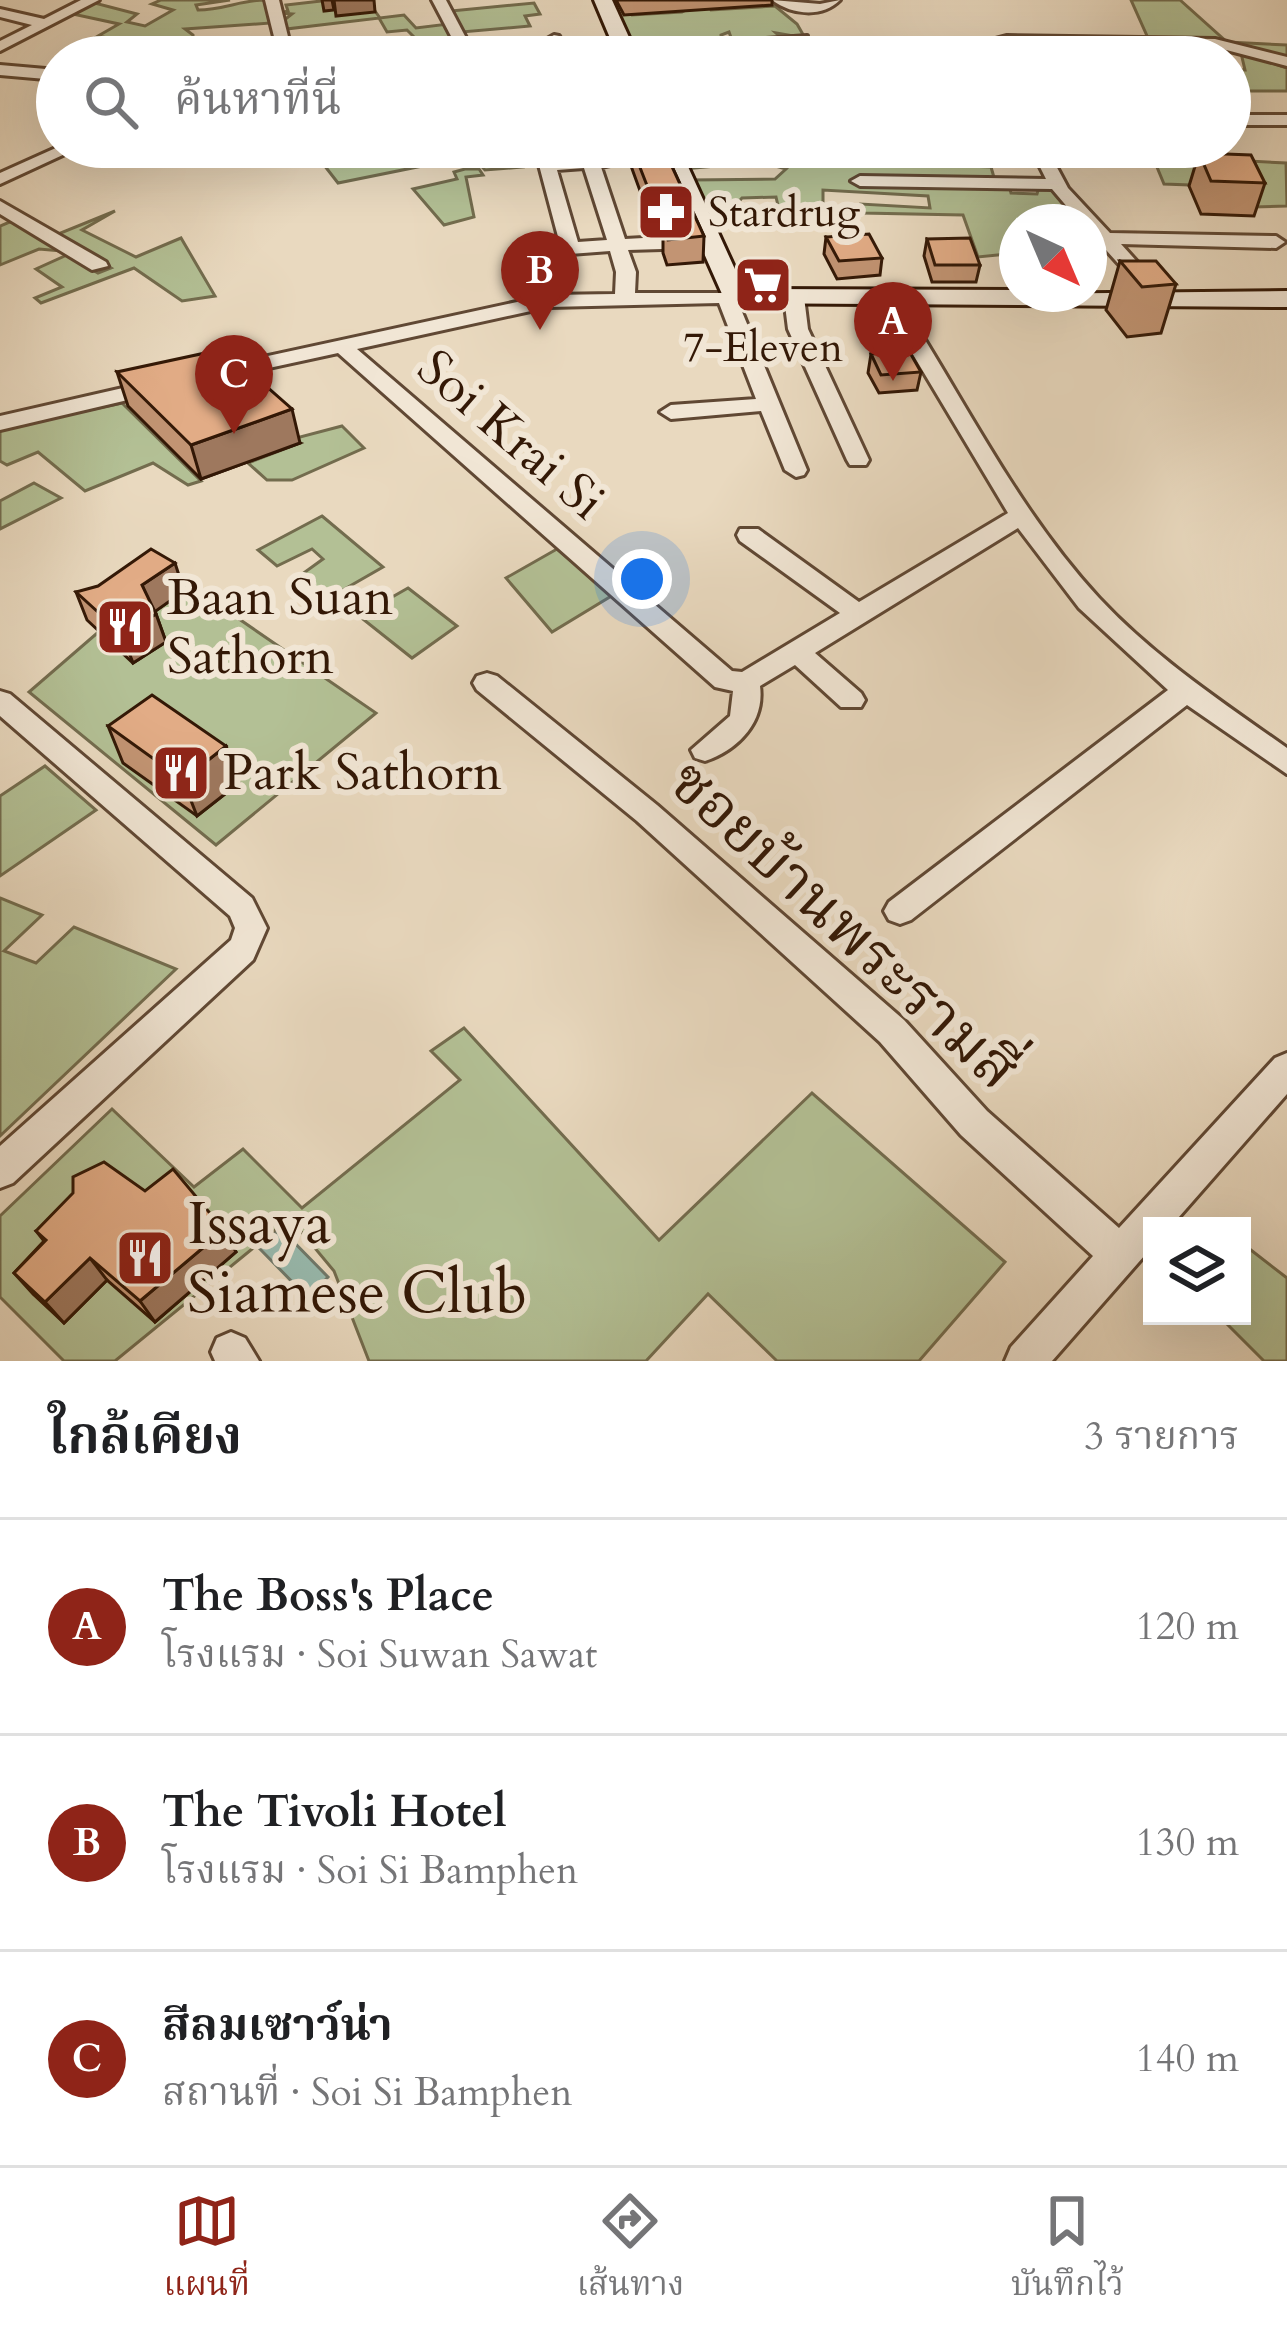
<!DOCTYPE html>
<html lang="th">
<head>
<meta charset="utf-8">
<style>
	:root { --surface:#fff; --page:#f2f2f2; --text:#202124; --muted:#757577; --line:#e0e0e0; --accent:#8f2418 }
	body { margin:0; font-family:Cardo,"Noto Serif Thai",serif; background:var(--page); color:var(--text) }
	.controls { position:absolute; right:36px; bottom:36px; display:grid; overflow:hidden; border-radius:0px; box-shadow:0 12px 48px #0002 }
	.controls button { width:108px; height:108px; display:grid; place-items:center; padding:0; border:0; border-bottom:3px solid var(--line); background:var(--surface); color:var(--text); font:60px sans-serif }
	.compass { position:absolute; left:999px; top:204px; width:108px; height:108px; border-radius:50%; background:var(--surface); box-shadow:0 12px 48px #0002; rotate:136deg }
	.you { position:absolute; left:642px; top:579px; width:42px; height:42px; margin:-30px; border:9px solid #fff; border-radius:50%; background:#1a73e8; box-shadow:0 0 0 18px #1a73e833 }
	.badge { display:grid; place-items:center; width:78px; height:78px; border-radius:50%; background:var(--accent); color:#fff; font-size:39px; font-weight:700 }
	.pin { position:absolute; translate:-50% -99px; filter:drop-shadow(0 3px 6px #0008) }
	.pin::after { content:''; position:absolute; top:63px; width:42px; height:36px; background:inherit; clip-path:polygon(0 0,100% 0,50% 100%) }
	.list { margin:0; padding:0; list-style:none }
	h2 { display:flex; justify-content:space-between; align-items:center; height:156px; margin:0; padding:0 48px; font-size:51px }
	h2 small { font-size:39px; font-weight:400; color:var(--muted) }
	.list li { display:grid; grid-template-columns:78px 1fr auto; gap:36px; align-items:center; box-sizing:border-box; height:216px; padding:0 48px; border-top:3px solid var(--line) }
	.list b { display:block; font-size:45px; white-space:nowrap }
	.list p { margin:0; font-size:39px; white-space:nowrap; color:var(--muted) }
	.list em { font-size:39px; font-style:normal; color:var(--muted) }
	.icon { flex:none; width:66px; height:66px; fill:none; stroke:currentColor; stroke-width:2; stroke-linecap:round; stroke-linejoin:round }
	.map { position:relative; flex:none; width:1287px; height:1361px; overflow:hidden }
	.search { position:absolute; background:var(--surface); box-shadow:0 12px 48px #0002; left:36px; right:36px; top:36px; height:132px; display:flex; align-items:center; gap:30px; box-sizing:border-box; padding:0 42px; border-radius:66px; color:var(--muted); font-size:45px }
	.sheet { height:804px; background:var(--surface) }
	nav { display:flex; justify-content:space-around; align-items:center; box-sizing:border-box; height:168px; border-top:3px solid var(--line); background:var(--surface); font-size:33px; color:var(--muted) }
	nav a { display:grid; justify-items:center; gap:6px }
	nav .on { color:var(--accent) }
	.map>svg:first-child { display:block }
	.green { fill:#b3c095; stroke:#736c4e; stroke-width:3 }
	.water { fill:#98baae; stroke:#70796b; stroke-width:3 }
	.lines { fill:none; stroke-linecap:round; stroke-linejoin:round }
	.street-casing { stroke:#604834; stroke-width:6 }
	.secondary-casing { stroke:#331806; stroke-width:6 }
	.street { fill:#f1e6d5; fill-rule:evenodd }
	.secondary { fill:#f1e6d5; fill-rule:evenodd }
	.wall { fill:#c29473; stroke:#331806; stroke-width:3 }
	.shaded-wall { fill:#9e785e; stroke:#331806; stroke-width:3 }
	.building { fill:#e2ac86; stroke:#331806; stroke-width:3 }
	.labels { text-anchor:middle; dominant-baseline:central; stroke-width:12; stroke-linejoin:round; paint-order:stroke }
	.far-poi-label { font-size:42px; fill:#331806; stroke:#f1e6d5; text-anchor:start }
	.street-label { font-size:51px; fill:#331806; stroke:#f1e6d5 }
	.poi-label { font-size:51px; fill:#331806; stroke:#f1e6d5; text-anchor:start }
	.near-street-label { font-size:60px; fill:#331806; stroke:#f1e6d5 }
	.near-poi-label { font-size:60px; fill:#331806; stroke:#f1e6d5; text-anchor:start }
</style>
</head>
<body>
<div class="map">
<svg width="1287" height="1361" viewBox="0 0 1287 1361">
	<rect width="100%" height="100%" fill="#e9d9bf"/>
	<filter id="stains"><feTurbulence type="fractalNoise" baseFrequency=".00167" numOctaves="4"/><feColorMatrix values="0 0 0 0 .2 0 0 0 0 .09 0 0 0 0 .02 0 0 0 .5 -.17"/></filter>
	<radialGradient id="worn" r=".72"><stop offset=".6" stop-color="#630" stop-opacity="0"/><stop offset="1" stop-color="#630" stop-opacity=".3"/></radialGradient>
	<g class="green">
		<path d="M161,0H230L196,5L198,10C223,10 241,0 265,0L271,23L185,29L193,35L194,55L208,57H126L96,51L113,39L98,36L119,24L68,13L91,2L137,14L127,22L145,26L173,10L152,4Z"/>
		<path d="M330,0L339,15L375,11L380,18L404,15L416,28L448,24L456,41L421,44L407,30L387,32L379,18L286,29L283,21L292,14L280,13L288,11L286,5Z"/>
		<path d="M609,0H622L632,15L682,12L705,0L711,10L775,6L797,24L805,38L776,33L783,39L733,43L729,32L721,35V44L636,50Z"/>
		<path d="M1131,0H1180L1227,42L1287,45V60L1217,40L1148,38Z"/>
		<path d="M534,3L540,14L525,16L530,26L462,32L451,11Z"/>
		<path d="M1241,53L1287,68V91H1230V70H1245Z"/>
		<path d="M310,147H516L523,167L485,170L472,156L338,183Z"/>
		<path d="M674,147H922L923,164L991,167L995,181L1009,186L1011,193L1037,194L1039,187L1055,188L1085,222H1017V253L978,257L963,215L862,213L861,204L930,208L928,196L823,190V210L780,214L776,197L742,198L733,208L705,210L691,180L775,179L786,169L761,162L684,169Z"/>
		<path d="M1152,155L1183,158L1187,166L1233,167L1231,160L1286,163L1287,206L1253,207L1243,187L1164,184Z"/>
		<path d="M465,169H479L483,175L466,177L474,217L444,225L413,189L457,179L454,172Z"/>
		<path d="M115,211L82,230L136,257L181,238L215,296L182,301L134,268L41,303L35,298L62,287L36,269L67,255L98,273L111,268L58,234Z"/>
		<path d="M12,221L62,251L39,249L0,265V226Z"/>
		<path d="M122,403L201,481L188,485L153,463L85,491L38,452L7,465L0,461V429Z"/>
		<path d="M342,426L364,448L292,480H267L248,463L300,443L296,438Z"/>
		<path d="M34,483L61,498L0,529V501Z"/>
		<path d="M322,516L383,567L322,602L300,585L298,577L323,559L312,549L277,566L258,550Z"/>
		<path d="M557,549L613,595L552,632L506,578Z"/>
		<path d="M169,571L376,713L216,845L29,692Z"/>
		<path d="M408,588L457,626L412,658L359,616Z"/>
		<path d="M45,766L96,810L0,876V796Z"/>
		<path d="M0,898L42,915L4,951L36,963L74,927L176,969L0,1136Z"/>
		<path d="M464,1028L659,1240L812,1093L1005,1262L919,1361H777L708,1294L646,1361H369L334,1271L290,1218L115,1361H64L0,1297V1216L112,1109L194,1187L243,1149L302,1208L460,1080L431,1051Z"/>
		<path d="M1247,1247L1287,1278V1361H1264L1219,1316H1242V1255Z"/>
	</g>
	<path class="water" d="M281,1229L328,1277L308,1298L258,1247Z"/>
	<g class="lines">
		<g class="street-casing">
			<g id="street">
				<path d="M81,0H99L0,51V41L32,25L0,17V9L44,19Z"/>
				<path d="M265,0H279L293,57H279Z"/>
				<path d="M432,0H446L476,57H462Z"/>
				<path d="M772,0L820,4L840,0C822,18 792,15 772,0Z"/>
				<path d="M554,35L559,36L571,57H557L547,39Z"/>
				<path d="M807,36V42L802,43L631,57L619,53L626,49Z"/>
				<path d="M1007,36L1215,39L1287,57V66L1215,47L1008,44L1004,57H990L992,40Z"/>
				<path d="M0,65L57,70V80L0,75Z"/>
				<rect x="1230" y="115" width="57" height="10"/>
				<path d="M58,147H80L0,184V173Z"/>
				<path d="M660,147L674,151L601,167L625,239L662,237L671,243L662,249L628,250L636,272L635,293H742L745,297L738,302L807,470L804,475L796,477L785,470L761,411L671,419L660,412L671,405L756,399L719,303L549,307L357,349L732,671L742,672L840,613L740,541L737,535L740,529H758L859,602L1008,513L878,296L895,292C963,396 1015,507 1099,598C1154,657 1222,702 1287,748V774L1187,705L911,920L900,924L889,920L884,911L889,902L1168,690L1079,608L1018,528L815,653L861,693L865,700L861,707H841L795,665L760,686C765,722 738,750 705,761L695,758L691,750L730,716L733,691L715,687L338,353L213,380L202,374L213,368L549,295L615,294L616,272L610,251L570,254L561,248L539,165L547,160ZM584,168L607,240L578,242L557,170Z"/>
				<path d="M1030,147H1046L1068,188L1110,233L1276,236L1285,242L1276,248L1121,244L1159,286L1149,292L1142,290L1089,231V222H1080L1052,189L860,186L851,181L860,176L1046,179Z"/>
				<path d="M0,201L106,262L108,266L92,270L0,214Z"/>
				<path d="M794,291L804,297L808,329L869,460L866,465H850L847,460L788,329L784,297Z"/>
				<path d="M158,380L166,381V391L0,430V416Z"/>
				<path d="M487,673L497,676L657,805L904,1020L987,1111L1119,1228L1275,1058L1287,1053V1094L1171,1226H1152V1247L1052,1361H1005L1011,1347L1093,1256L961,1135L880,1042L637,821L477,690L473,683L477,676Z"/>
				<path d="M0,691L10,694L252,898L267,928L253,960L13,1183L0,1188V1146L231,940L235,928L230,916L0,716Z"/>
				<path d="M231,1332L245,1338L259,1361H215L211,1352L217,1338Z"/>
			</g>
		</g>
		<g class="secondary-casing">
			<g id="secondary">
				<path d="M594,0H612L638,57H618Z"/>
				<path d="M657,147H679L744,289L1017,290V294L1287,291V307L726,303Z"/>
			</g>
		</g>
		<use href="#street" class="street"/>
		<use href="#secondary" class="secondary"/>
	</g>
	<g class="wall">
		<path d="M616,0H772V5L624,15Z"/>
		<path d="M630,147H663L704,236L703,262L667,265L663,253V236L655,232L631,166Z"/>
		<path d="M1199,153L1265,183L1254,216L1201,214L1189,186Z"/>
		<path d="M826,237L882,258L880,275L837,279L824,254Z"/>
		<path d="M927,239L980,265L976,282H932L924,256Z"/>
		<path d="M1120,261L1176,284L1161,333L1127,337L1106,310Z"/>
		<path d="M871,354L921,372L917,390L879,393L868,373Z"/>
		<path d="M117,372L300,443L201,479L128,406Z"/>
		<path d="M184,591L155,611L166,642L133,663L87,620L76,592Z"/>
		<path d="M108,726L226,746L239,783L197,816L123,763Z"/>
		<path d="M145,1191L224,1230L236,1252L155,1322L107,1280L64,1323L33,1294L14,1273L44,1241L36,1231Z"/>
	</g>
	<g class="shaded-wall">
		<path d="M322,0H332L334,10L324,11Z"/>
		<path d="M334,0H374L375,12L336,16Z"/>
		<path d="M292,409L300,443L201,479L191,445Z"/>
		<path d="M175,563L184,591L153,613L142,585Z"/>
		<path d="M156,614L166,642L133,663L122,634Z"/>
		<path d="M226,746L239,783L197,816L183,780Z"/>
		<path d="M224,1230L236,1252L155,1322L140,1301Z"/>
		<path d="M90,1258L107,1280L64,1323L45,1302Z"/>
	</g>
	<g class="building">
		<path d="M632,147H663L704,236L668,240L663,228L676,216L655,206Z"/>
		<path d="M1199,153L1251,155L1265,183L1211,181Z"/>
		<path d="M869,234L882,258L839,261L826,237Z"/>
		<path d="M970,238L980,265H935L927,239Z"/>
		<path d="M1120,261H1156L1176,284L1142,287Z"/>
		<path d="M224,349L292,409L191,445L117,372Z"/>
		<path d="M909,351L921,372L881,375L871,354Z"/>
		<path d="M151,549L175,563L142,585L156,614L122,634L76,592L98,586Z"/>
		<path d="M152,695L226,746L183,780L108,726Z"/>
		<path d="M104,1162L145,1191L173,1169L224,1230L140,1301L90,1258L45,1302L14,1273L46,1240L36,1231L73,1193V1177Z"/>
	</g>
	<defs>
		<g id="pharmacy-square" transform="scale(3)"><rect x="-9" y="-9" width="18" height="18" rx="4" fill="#8f2418" stroke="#f1e6d5"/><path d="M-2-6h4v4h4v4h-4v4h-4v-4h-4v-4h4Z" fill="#fff"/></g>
		<g id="supermarket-square" transform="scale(3)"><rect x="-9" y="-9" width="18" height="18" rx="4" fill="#8f2418" stroke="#f1e6d5"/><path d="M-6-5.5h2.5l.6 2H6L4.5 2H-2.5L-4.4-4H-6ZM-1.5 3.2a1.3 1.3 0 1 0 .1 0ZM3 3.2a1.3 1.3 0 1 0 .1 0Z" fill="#fff"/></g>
		<g id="restaurant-square" transform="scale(3)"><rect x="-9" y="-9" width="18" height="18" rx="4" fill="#8f2418" stroke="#f1e6d5"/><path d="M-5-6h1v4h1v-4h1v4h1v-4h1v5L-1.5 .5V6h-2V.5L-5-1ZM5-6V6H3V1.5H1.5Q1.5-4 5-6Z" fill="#fff"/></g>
	</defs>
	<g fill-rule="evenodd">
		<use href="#pharmacy-square" x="666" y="212"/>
		<use href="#supermarket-square" x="763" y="285"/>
		<use href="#restaurant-square" x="125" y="627"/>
		<use href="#restaurant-square" x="181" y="773"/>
		<use href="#restaurant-square" x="145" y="1258"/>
	</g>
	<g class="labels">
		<g class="far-poi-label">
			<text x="708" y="212">Stardrug</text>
			<text x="763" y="347" text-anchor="middle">7-Eleven</text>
		</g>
		<g class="street-label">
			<text transform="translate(511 435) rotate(41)">Soi Krai Si</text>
		</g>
		<g class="poi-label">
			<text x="167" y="598">Baan Suan<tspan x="167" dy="59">Sathorn</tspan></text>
			<text x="223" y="773">Park Sathorn</text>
		</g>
		<g class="near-street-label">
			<text transform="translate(843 926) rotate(43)">ซอยบ้านพระรามสี่</text>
		</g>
		<g class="near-poi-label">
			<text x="187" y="1224">Issaya<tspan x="187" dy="69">Siamese Club</tspan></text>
		</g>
	</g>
	<rect width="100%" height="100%" filter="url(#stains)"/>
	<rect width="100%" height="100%" fill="url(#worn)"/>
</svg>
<div class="controls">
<button><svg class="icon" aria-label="layers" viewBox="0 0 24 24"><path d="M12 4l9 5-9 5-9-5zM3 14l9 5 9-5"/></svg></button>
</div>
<svg class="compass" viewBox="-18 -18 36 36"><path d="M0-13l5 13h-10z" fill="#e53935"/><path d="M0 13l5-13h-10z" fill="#757577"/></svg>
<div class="you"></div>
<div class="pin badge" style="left:893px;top:381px">A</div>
<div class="pin badge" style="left:540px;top:330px">B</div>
<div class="pin badge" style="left:234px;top:434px">C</div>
<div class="search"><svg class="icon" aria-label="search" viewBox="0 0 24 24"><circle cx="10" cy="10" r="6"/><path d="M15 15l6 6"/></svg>ค้นหาที่นี่</div>
</div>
<section class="sheet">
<h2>ใกล้เคียง<small>3 รายการ</small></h2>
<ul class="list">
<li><span class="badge">A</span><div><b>The Boss's Place</b><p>โรงแรม · Soi Suwan Sawat</p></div><em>120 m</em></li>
<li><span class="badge">B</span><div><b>The Tivoli Hotel</b><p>โรงแรม · Soi Si Bamphen</p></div><em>130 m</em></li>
<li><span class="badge">C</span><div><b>สีลมเซาว์น่า</b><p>สถานที่ · Soi Si Bamphen</p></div><em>140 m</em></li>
</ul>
</section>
<nav>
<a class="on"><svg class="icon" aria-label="map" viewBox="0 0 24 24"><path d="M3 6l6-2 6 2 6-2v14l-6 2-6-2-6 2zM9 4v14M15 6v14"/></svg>แผนที่</a>
<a><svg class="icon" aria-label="directions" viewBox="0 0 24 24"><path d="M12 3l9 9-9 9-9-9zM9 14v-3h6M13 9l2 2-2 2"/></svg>เส้นทาง</a>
<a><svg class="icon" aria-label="saved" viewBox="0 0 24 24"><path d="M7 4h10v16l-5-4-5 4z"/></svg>บันทึกไว้</a>
</nav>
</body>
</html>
